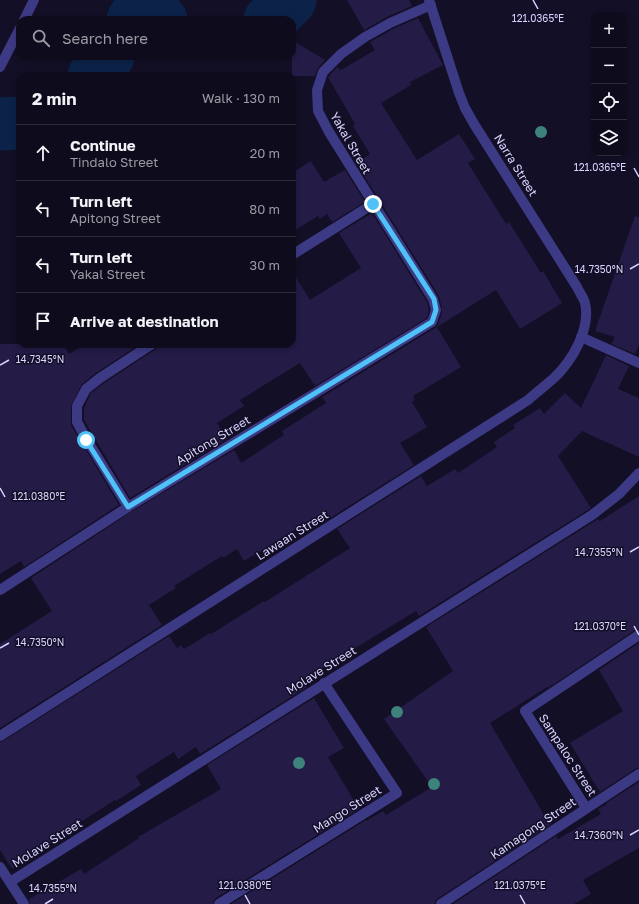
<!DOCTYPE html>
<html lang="en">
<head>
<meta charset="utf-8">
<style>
	:root { --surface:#0e0b1c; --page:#1c1929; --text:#f1f3f6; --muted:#9b9ba3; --line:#2e2b3b }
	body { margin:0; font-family:"Golos Text",sans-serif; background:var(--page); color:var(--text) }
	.controls { position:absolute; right:12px; top:12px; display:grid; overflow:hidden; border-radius:8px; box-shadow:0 2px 6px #0003 }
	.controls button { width:36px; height:36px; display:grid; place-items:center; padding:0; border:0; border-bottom:1px solid var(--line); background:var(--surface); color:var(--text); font:20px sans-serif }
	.stop { position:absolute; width:12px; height:12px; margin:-9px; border:3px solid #4fc3f7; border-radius:50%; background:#fff }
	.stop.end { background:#4fc3f7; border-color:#fff; box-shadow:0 1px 4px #0008 }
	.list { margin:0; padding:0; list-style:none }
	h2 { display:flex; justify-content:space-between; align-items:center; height:52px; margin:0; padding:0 16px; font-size:17px }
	h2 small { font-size:13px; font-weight:400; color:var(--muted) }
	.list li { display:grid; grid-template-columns:26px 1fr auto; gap:12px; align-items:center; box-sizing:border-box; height:56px; padding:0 16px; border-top:1px solid var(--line) }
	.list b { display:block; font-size:15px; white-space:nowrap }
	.list p { margin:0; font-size:13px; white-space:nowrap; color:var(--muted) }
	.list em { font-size:13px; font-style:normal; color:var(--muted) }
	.icon { flex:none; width:22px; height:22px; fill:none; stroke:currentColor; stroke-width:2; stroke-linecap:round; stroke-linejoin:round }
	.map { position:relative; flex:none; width:639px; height:904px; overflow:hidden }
	.search { position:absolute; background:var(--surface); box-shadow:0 2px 6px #0003; left:16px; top:16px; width:280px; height:44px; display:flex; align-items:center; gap:10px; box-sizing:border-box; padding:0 14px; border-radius:12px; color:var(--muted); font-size:15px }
	.panel { position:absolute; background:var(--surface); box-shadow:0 2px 6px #0003; left:16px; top:72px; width:280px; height:276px; border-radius:12px }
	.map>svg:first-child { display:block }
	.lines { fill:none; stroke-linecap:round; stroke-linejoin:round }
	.river { stroke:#0c2248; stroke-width:53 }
	.building { fill:#241b47 }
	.minor { stroke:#3d3a85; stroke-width:10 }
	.tree { fill:#3d827b }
	.route { stroke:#4fc3f7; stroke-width:5 }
	.ticks { fill:none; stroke:#d9d4ff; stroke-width:1.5 }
	.labels { text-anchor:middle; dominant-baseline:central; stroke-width:3; stroke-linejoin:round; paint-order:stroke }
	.street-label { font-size:12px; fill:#d9d4ff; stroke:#130f26 }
	.ticks-label { font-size:10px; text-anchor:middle; fill:#d9d4ff; stroke:#130f26; stroke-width:3; stroke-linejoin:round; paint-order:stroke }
</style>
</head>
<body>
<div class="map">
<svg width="639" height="904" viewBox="0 0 639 904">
	<rect width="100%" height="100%" fill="#130f26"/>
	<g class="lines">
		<g class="river">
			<path d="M133,20L138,12L161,20"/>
			<path d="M270,20L290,0"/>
			<path d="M94,76L108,56"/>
			<path d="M0,124L20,123"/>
		</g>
	</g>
	<g class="building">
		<path d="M347,0H409L412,6L387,17L364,30Z"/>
		<path d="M418,18L443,65L410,82L411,85L381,103L417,160L459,134L475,159L468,163L506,224L509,222L541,273L543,271L562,303L520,329L496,290L437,327L461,367L413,396L415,400L412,402L427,427L400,443L414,465L330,518L326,511L244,561L237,549L223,558L222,556L174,586L176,588L149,605L162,625L0,728V644L52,611L31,578L131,512L234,450L241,463L284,435L282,431L326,403L322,397L435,328L438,325L442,312V309L439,296L356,163L370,154L353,126L355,124L328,77L331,76H329L337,67L341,70L375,50L370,42L393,29Z"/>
		<path d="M292,40L325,60L318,68L315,76H292Z"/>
		<path d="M311,161L324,182L345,170L365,202L332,222L327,214L320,219L318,216L292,232V173Z"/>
		<path d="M372,213L427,302L429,310L427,318L315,386L300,363L240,400L244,406L217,423L227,439L130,498L84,420V408L91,393L104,383L156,349L158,347V344H292V271L310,300L361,268L339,233Z"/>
		<path d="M635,216L639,217V345L635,354L611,344L615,337L595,331Z"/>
		<path d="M0,344H63L69,354L85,344H140L96,373L82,384L71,406V425L119,505L24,567L21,561L0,574Z"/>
		<path d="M606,355L629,366L618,389L639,398V457L582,431L558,456L591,508L419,616L416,611L303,680L307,687L200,754L196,747L178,759L174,752L136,776L141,785L116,801L115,800L59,836L60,837L12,869L0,850V742L3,741L169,636L177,648L181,645L184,649L210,633L211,634L264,601L265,602L350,548L337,529L421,476L427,486L455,469L458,473L497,447L494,442L515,428L513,425L540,408L544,414L565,393L581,408Z"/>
		<path d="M639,496V629L635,630L548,688L547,687L490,723L550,825L437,899L435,901V904H231L366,820V821L383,811L386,815L432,787L384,719L453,671L426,627L598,519L600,521Z"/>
		<path d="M639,643V768L635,769L600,792L570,743L623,711L599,670Z"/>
		<path d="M314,698L344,748L328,757L359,809L216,898L213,901V904H30L29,899L81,869L84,874L139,838L138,837L221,789L207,765Z"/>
		<path d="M639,782V848L583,880L591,894L574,904H453L556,836L558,839L601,814L598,809L607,804L606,803Z"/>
	</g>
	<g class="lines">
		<g class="minor">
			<path d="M24,20L34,0"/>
			<path d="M0,67L20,28"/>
			<path d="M292,255L373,204"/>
			<path d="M581,337L639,363"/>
			<path d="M128,507L87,440L77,422V406L86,389L100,378L152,344"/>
			<path d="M0,590L128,507L432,322L436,310L433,299L329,132L318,111L317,90L323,72L341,54L365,37L390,23L431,5"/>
			<path d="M0,736L528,400C537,392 546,385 554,378C572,361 591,329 585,303C584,298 579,292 577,287L474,124L465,108L459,93L429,0"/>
			<path d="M586,808L525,711L639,635"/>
			<path d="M0,867L24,904"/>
			<path d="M10,882L592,515L619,494L639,473"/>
			<path d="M219,904L397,793L324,683"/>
			<path d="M441,904L639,774"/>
		</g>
	</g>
	<g class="tree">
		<circle cx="541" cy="132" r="6"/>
		<circle cx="397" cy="712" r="6"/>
		<circle cx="299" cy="763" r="6"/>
		<circle cx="434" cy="784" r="6"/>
	</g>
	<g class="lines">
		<path class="route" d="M86,440L128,507L432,322L436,310L434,299L373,204"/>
	</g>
	<path class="ticks" d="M533,0L538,9M634,168L639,177M630,269L639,264M0,365L9,360M0,488L5,497M630,552L639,547M634,626L639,635M0,648L9,643M630,835L639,830M245,895L250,904M520,895L525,904M45,904L53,899"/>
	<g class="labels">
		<g class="street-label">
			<text transform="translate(351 143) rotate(60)">Yakal Street</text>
			<text transform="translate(516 165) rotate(58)">Narra Street</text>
			<text transform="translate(213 440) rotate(-31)">Apitong Street</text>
			<text transform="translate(292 535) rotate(-32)">Lawaan Street</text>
			<text transform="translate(321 670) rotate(-32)">Molave Street</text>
			<text transform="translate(568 755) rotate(57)">Sampaloc Street</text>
			<text transform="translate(347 809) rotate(-32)">Mango Street</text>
			<text transform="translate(533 828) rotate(-34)">Kamagong Street</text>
			<text transform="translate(47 843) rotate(-32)">Molave Street</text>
		</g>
	</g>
	<g class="ticks-label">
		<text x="538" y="22">121.0365°E</text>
		<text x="600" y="171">121.0365°E</text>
		<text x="599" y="273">14.7350°N</text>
		<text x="40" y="363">14.7345°N</text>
		<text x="39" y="500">121.0380°E</text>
		<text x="599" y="556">14.7355°N</text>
		<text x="600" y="630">121.0370°E</text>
		<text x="40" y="646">14.7350°N</text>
		<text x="599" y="839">14.7360°N</text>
		<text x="245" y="889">121.0380°E</text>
		<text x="520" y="889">121.0375°E</text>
		<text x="53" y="892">14.7355°N</text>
	</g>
</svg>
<div class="controls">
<button>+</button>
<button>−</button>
<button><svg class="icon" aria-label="locate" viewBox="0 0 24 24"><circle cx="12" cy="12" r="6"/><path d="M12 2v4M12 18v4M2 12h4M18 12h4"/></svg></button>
<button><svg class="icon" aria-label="layers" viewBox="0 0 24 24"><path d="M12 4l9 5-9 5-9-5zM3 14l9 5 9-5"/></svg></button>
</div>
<div class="stop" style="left:86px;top:440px"></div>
<div class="stop end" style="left:373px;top:204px"></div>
<div class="search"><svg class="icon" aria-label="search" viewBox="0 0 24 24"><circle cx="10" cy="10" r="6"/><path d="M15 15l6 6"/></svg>Search here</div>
<section class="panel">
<h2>2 min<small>Walk · 130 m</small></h2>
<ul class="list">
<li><svg class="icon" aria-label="ahead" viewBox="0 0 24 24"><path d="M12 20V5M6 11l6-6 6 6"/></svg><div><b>Continue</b><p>Tindalo Street</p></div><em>20 m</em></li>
<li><svg class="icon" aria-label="left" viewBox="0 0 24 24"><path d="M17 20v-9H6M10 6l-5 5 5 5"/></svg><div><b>Turn left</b><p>Apitong Street</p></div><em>80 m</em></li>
<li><svg class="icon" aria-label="left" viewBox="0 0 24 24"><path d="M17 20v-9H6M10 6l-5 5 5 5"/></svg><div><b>Turn left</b><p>Yakal Street</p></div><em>30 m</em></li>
<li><svg class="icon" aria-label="arrive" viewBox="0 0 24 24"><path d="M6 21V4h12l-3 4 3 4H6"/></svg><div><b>Arrive at destination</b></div></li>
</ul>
</section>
</div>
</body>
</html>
